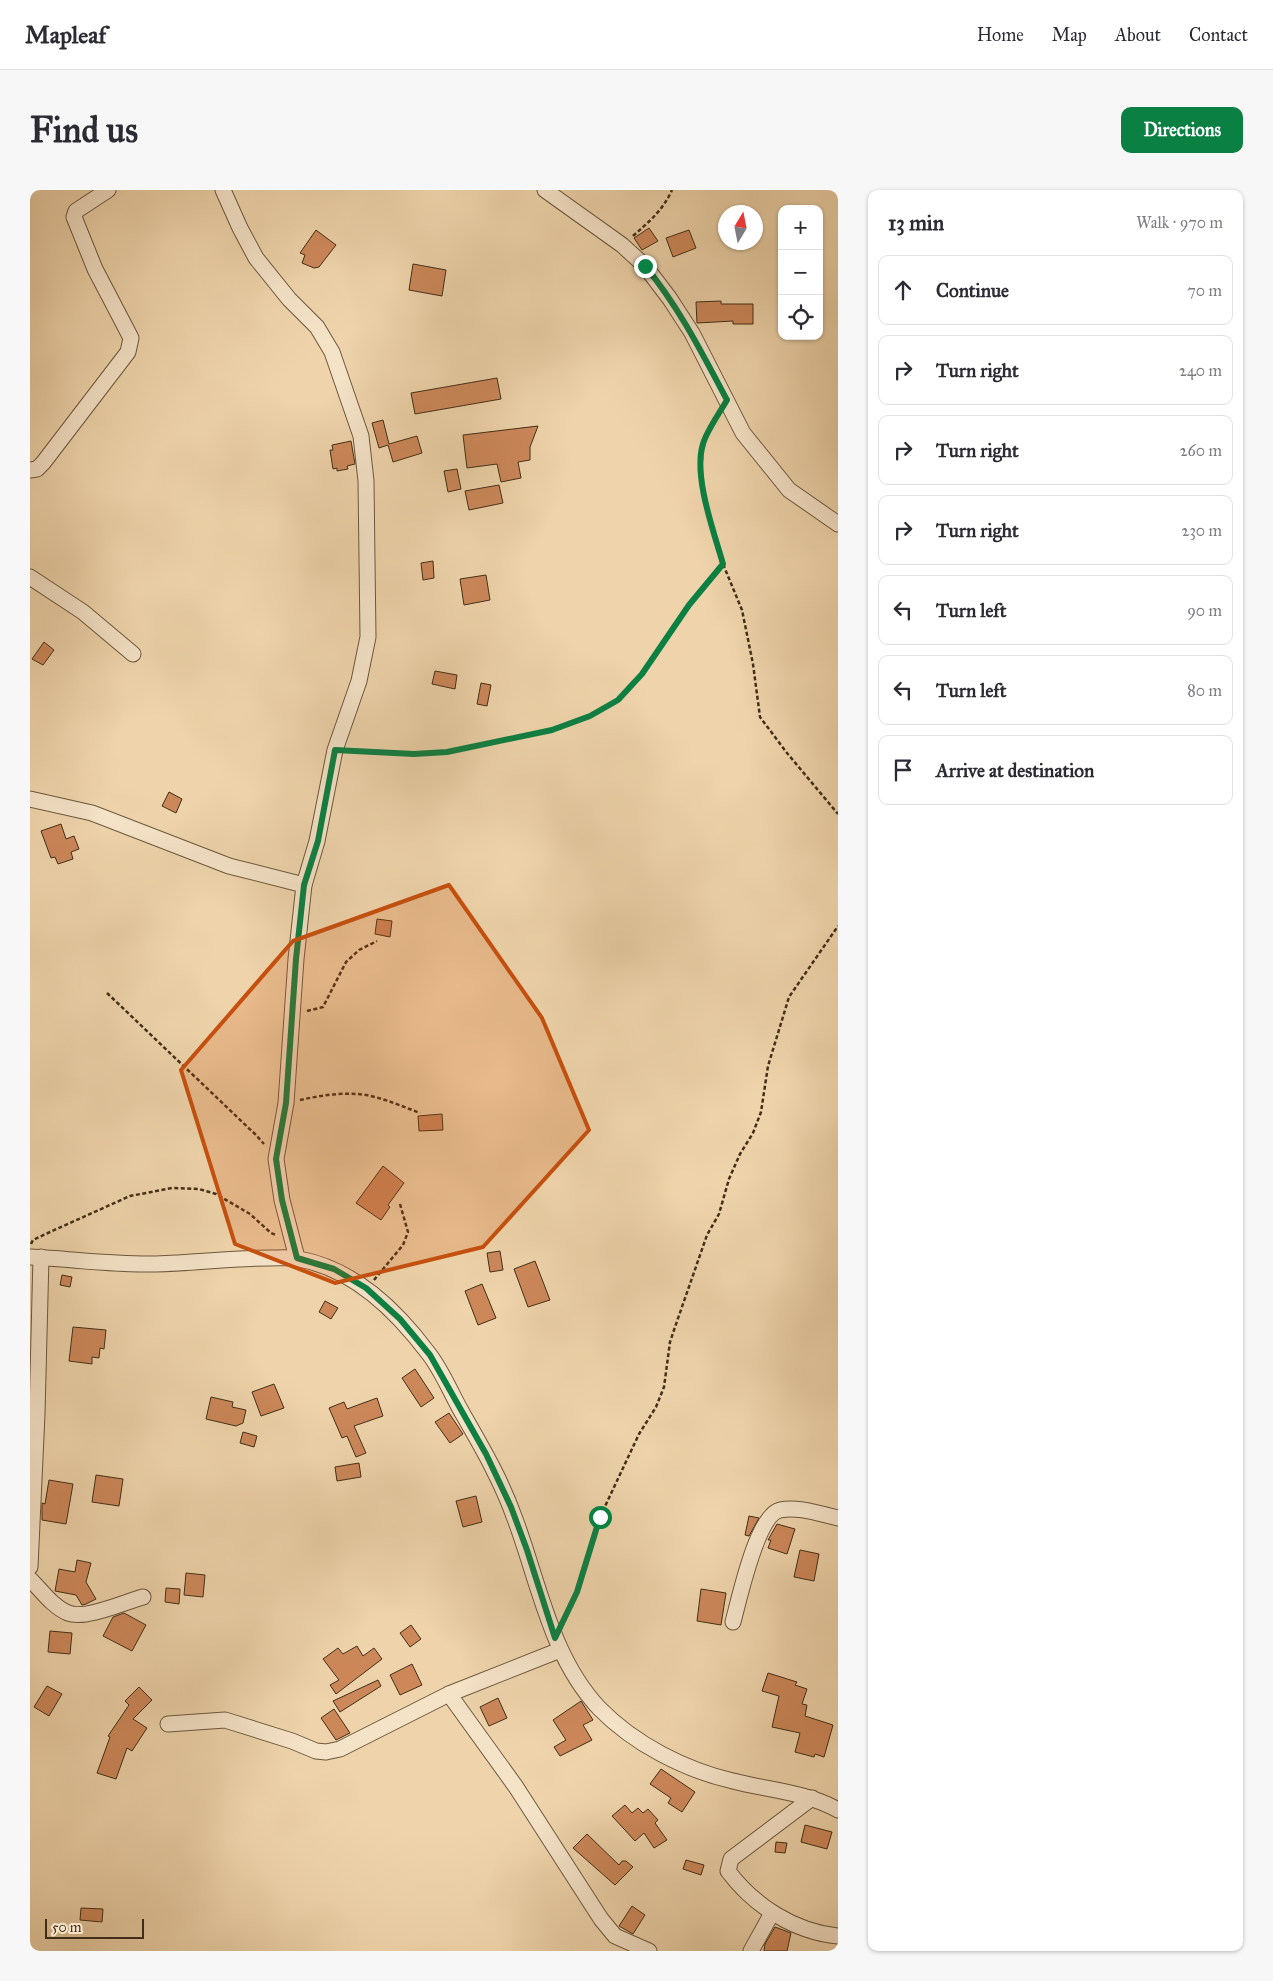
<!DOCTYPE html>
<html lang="en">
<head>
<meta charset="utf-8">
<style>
	:root { --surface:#fff; --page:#f7f7f7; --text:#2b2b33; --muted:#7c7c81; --line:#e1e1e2; --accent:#0b8043 }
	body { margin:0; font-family:"IM FELL Great Primer",serif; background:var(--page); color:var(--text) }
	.controls { position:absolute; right:15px; top:15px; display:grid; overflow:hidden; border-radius:10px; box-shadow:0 1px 4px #0004 }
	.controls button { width:45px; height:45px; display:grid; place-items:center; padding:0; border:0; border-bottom:1px solid var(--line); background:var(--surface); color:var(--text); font:25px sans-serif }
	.compass { position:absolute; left:688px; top:15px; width:45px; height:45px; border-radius:50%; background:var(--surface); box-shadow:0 1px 4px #0004; rotate:10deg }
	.scale { position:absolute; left:15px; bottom:12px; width:99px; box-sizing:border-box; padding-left:5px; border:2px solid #422e18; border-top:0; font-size:14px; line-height:18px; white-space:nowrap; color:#422e18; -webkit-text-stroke:4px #f5e3c8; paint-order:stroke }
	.stop { position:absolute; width:15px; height:15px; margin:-11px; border:4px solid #0b8043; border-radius:50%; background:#fff }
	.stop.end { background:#0b8043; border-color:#fff; box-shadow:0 1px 5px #0008 }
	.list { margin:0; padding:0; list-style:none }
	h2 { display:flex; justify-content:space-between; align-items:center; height:65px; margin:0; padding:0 20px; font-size:21px }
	h2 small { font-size:16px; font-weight:400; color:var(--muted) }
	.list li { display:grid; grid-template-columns:32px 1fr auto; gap:15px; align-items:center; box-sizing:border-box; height:70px; margin:0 10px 10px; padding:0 10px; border:1px solid var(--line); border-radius:10px }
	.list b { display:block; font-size:19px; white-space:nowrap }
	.list em { font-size:16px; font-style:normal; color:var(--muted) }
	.icon { flex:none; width:28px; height:28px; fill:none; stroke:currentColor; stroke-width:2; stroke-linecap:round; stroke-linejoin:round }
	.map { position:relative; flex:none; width:808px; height:1761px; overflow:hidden; border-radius:10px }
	header { display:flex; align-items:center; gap:30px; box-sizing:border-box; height:70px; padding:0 25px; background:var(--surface); border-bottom:1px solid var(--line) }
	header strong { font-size:24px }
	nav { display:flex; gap:28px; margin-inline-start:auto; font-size:18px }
	.intro { display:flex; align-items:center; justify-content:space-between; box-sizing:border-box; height:120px; padding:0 30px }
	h1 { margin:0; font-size:35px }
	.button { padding:12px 22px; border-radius:10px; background:var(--accent); color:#fff; font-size:18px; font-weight:700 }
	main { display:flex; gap:30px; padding:0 30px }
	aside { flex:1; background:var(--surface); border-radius:10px; box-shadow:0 1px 4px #0004 }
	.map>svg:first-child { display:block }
	.building { fill:#cd885a; stroke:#422e18 }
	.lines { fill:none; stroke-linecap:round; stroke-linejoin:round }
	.minor-casing { stroke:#6d583d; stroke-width:17 }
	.path { stroke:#422e18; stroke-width:2.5; stroke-dasharray:4 2.5; stroke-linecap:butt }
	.minor { stroke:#f5e3c8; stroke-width:15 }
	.route { stroke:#0b8043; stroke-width:6 }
	.marked { fill:#c7500e; fill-opacity:0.2; stroke:#c7500e; stroke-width:4; stroke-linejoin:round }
</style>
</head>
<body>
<header>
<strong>Mapleaf</strong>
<nav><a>Home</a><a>Map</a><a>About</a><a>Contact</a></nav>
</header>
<div class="intro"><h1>Find us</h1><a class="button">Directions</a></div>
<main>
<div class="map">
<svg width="808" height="1761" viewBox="0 0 808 1761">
	<rect width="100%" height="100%" fill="#efd4ab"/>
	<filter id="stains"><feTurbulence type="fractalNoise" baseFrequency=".004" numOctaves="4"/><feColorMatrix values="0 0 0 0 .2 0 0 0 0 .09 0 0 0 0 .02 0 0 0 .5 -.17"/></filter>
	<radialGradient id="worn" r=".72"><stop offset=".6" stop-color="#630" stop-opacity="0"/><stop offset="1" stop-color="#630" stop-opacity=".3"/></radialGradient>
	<g class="building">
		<path d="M619,38L628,51L612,60L604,48Z"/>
		<path d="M286,40L306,55L289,77L284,78L272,73L275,65L270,63Z"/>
		<path d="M659,40L666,58L643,67L636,48Z"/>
		<path d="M383,74L416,80L412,106L379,100Z"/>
		<path d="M691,111V114H723V134H703V131L667,133L666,112Z"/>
		<path d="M467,188L471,209L385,224L381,203Z"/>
		<path d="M353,230L359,254L387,246L392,263L363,272L358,255L349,258L342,233Z"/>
		<path d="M508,236L500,257V270L488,272L491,288L471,292L467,274L437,278L433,245Z"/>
		<path d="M321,251L325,274L317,276L318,279L307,281V278L303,279L300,260H303L302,255Z"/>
		<path d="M427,279L431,299L418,302L414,281Z"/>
		<path d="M469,295L473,313L439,320L435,301Z"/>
		<path d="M403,371L404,388L393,390L391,373Z"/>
		<path d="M456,385L460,410L434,415L430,389Z"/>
		<path d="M14,452L24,460L13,475L2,469Z"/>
		<path d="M405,481L427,485L425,499L402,494Z"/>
		<path d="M451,493L461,495L457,516L447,514Z"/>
		<path d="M139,602L152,609L146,623L132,616Z"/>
		<path d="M31,634L36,649L44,646L49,659L41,662L43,669L28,674L25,667L21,668L11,641Z"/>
		<path d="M347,729L362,731L360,747L345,744Z"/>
		<path d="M412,924L413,940L389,941L388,926Z"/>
		<path d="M353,976L374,993L358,1015L360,1017L351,1030L326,1013Z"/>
		<path d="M470,1061L473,1080L460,1082L457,1063Z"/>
		<path d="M505,1071L520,1110L498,1117L484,1079Z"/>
		<path d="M32,1085L42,1087L40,1097L30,1095Z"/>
		<path d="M452,1094L466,1128L448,1135L435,1101Z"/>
		<path d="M295,1111L308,1118L301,1129L289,1122Z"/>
		<path d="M43,1137L76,1140L74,1159L70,1158L69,1168L62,1167V1174L39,1171Z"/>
		<path d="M385,1179L404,1208L391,1217L372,1188Z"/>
		<path d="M244,1194L254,1218L231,1226L222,1202Z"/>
		<path d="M181,1207L203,1212L202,1217L216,1220L213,1233L206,1236L176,1229Z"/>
		<path d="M347,1208L353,1226L324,1236L336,1263L326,1267L317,1246L312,1248L299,1218L314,1212L317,1219Z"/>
		<path d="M419,1223L433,1244L420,1253L405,1232Z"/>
		<path d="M213,1242L227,1246L224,1257L210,1253Z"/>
		<path d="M329,1273L331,1287L307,1291L305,1277Z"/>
		<path d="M66,1285L93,1289L89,1316L62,1312Z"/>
		<path d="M19,1290L43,1294L36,1334L12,1330V1313L15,1314Z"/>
		<path d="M446,1306L452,1332L433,1337L426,1311Z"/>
		<path d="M719,1326L729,1328L719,1346L715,1345Z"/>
		<path d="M747,1334L765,1339L757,1364L738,1358L741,1350H738Z"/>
		<path d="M770,1360L789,1364L784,1391L764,1387Z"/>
		<path d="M47,1370L61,1373L56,1392L66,1409L56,1414L52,1415L46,1405L25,1401L29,1379L45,1382Z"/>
		<path d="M156,1383L175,1385L173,1407L154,1405Z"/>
		<path d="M136,1398L150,1399L149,1414L135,1412Z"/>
		<path d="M671,1399L696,1403L691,1435L667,1431Z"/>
		<path d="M94,1423L116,1435L102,1461L73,1446L83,1427Z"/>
		<path d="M381,1435L391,1449L380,1457L370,1443Z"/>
		<path d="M20,1441L42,1443L40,1464L18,1462Z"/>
		<path d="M327,1456L333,1466L344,1458L352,1469L306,1504L300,1495L309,1490L293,1469L308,1458L313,1464Z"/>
		<path d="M382,1474L392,1495L370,1505L360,1485Z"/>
		<path d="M738,1483L767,1492L765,1495L777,1499L772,1514L777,1515L775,1526L803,1535L794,1567L785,1564L784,1567L765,1562L770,1543L742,1537L749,1506L732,1501Z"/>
		<path d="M348,1490L351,1496L310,1522L303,1511Z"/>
		<path d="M17,1496L32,1504L19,1526L4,1517Z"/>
		<path d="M109,1497L122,1510L103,1529L117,1538L102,1561L97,1558L86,1589L67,1583L80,1547L78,1546L99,1515L95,1511Z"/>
		<path d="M468,1508L477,1528L459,1536L450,1517Z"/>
		<path d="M551,1511L563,1530L553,1535L562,1550L530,1566L524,1557L536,1550L523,1530Z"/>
		<path d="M304,1519L320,1543L306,1550L291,1528Z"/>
		<path d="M631,1579L665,1602L652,1622L638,1613L641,1608L620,1594Z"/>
		<path d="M595,1615L602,1623L608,1618L613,1623L618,1619L628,1630L625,1633L637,1650L624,1658L614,1643L605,1651L582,1626Z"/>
		<path d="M775,1635L802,1642L797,1659L771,1652Z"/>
		<path d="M557,1644L589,1675L592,1671H596L603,1677L585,1695L543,1658Z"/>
		<path d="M746,1652L757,1653L755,1663L745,1662Z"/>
		<path d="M656,1670L674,1675L671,1685L653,1679Z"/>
		<path d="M602,1716L615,1725L603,1744L589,1736Z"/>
		<path d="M51,1718L73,1719L72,1732L50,1730Z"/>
		<path d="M745,1737L761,1743L757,1761H734L735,1754Z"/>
	</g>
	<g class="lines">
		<g class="minor-casing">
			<g id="minor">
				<path d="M193,0L210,38L226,68L259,109L287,137L302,162L331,246L336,291L338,447L329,491L305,560L287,651L274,695L266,769L256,913L246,969L252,1010L267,1068"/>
				<path d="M515,0L592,55L615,76L640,109L662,143L713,243L759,300L808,334"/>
				<path d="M0,280L7,279L13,273L98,162L101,148L65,79L44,27L46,21L78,0"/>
				<path d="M0,387L53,422L103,464"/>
				<path d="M0,609L62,623L199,676L274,695"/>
				<path d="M0,1067C42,1069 84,1075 126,1074C165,1073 203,1068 241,1068C250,1068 260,1067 269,1069C324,1079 366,1120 399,1164C413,1182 422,1206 434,1226C453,1259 472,1292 485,1329C509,1393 521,1467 569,1518C604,1554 655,1580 703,1591C737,1600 777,1602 808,1620"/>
				<path d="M0,1377L7,1224L11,1067"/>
				<path d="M0,1389C11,1400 23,1417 38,1423C55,1430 95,1412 113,1407"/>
				<path d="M703,1432C709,1410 727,1325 750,1320C768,1316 790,1324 808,1328"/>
				<path d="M419,1504L486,1597L571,1729L585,1746L619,1761"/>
				<path d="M138,1534L195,1530L262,1551L286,1561L296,1562L310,1559L419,1504L530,1460"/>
				<path d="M782,1608L701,1669L698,1681C724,1716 765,1742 808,1746"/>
				<path d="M721,1761L742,1723"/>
			</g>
		</g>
		<g class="path">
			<path d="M806,0L808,5"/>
			<path d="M603,46C619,32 633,20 642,0"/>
			<path d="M688,225L673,254L671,284L677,321L693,374L712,420L723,474L730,527L757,563L808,624"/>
			<path d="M319,561L383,564L417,562L522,540L560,526L588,510L612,484L659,415L693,374"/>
			<path d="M77,803L226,945L234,954"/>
			<path d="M277,821L293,817L316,772L329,760L347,751"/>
			<path d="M270,910C292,905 319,901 341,906C358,910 374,917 390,923"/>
			<path d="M1,1054L3,1050L20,1042L100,1006L142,998L169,999L186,1004L220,1024L241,1043L246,1045"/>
			<path d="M344,1090L373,1055L378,1042L370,1014"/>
			<path d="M533,1431L547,1402L570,1327L609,1244L626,1217L634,1197L640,1152L645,1137L677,1045L689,1024L699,989L710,964L723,943L731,922L738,876L759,807L808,736"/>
		</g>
		<use href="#minor" class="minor"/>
	</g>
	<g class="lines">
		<path class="route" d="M570,1327L547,1402L525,1448L497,1360L481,1317L456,1264L400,1165L370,1129L336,1098L304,1079L267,1068L252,1010L246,969L256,913L266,769L274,695L288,651L305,560L384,564L417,562L522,540L560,526L588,510L612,484L659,415L693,374C684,342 663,286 673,254C676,242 690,222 697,210C672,163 649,117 615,76"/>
	</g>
	<path class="marked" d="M419,695L512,828L559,940L453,1057L305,1093L205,1054L151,880L263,751Z"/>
	<rect width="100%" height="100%" filter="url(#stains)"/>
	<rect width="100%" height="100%" fill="url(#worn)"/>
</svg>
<div class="controls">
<button>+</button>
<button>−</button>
<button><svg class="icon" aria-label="locate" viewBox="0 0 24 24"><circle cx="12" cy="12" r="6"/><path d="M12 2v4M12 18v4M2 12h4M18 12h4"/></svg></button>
</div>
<svg class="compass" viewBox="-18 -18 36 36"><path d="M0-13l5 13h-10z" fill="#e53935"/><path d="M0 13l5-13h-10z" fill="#7c7c81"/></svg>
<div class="scale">50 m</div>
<div class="stop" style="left:570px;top:1327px"></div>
<div class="stop end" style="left:615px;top:76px"></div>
</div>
<aside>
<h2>13 min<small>Walk · 970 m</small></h2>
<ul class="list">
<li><svg class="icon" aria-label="ahead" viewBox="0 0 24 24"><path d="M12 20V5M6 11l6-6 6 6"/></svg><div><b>Continue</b></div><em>70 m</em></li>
<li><svg class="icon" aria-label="right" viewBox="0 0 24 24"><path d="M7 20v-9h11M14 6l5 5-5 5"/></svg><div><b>Turn right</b></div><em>240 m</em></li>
<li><svg class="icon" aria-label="right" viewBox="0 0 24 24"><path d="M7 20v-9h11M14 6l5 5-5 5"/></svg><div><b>Turn right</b></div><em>260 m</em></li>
<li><svg class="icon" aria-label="right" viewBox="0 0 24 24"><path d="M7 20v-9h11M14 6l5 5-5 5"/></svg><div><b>Turn right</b></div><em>230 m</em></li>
<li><svg class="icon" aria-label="left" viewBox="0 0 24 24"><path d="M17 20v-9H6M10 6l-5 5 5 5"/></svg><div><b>Turn left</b></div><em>90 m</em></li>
<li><svg class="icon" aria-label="left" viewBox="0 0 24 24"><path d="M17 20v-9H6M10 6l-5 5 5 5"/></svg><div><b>Turn left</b></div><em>80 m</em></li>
<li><svg class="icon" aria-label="arrive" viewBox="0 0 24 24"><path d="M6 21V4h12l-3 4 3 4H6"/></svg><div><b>Arrive at destination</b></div></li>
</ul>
</aside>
</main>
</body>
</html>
